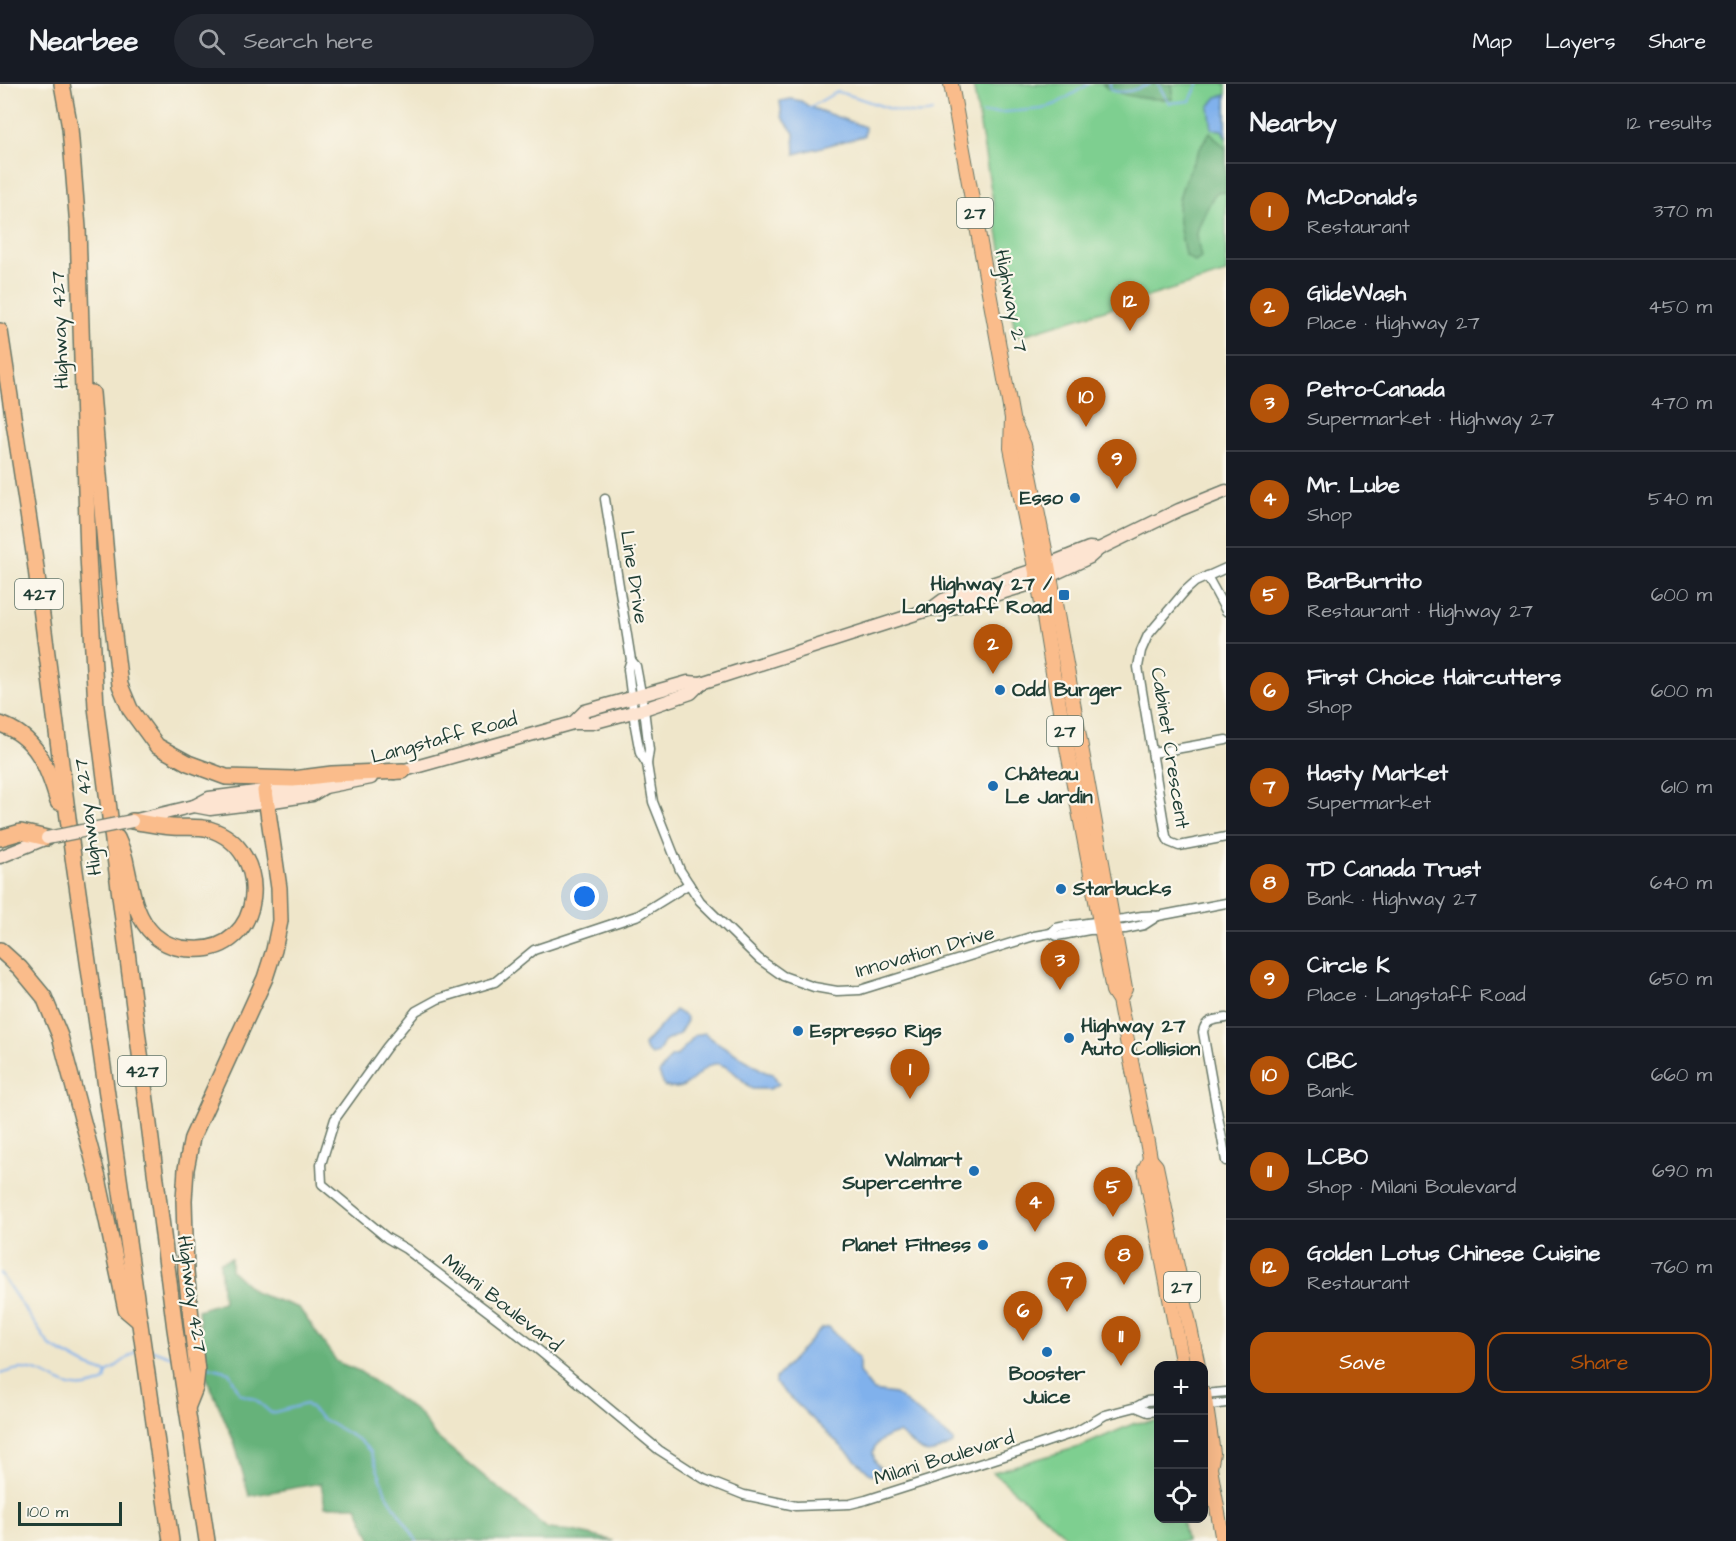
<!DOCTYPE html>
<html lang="en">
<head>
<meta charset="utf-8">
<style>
	:root { --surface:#171b24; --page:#242831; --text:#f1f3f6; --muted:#9ea1a6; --line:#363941; --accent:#b45309 }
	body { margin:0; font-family:"Architects Daughter",sans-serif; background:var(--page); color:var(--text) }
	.controls { position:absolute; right:18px; bottom:18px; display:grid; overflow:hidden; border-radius:12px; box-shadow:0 6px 24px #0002 }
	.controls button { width:54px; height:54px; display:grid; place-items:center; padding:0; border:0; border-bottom:2px solid var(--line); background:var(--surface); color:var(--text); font:30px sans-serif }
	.scale { position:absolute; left:18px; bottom:15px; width:104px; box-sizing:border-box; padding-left:6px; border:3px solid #1f3d34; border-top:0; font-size:16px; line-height:21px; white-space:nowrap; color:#1f3d34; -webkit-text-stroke:4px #fbf7ec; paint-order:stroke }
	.you { position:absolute; left:585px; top:813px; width:21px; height:21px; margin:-15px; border:4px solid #fff; border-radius:50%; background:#1a73e8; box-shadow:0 0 0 9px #1a73e833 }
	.badge { display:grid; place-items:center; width:39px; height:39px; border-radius:50%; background:var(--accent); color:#fff; font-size:20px; font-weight:700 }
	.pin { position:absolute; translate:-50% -50px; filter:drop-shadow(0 2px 3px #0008) }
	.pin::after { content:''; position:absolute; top:32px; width:21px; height:18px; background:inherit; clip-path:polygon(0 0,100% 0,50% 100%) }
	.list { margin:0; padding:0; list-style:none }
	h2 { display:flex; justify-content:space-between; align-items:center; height:78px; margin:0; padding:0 24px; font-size:26px }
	h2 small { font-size:20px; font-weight:400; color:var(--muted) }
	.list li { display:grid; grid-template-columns:39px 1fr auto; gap:18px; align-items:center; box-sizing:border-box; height:96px; padding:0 24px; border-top:2px solid var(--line) }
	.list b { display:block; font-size:22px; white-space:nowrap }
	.list p { margin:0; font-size:20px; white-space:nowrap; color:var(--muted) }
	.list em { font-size:20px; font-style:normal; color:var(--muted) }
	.actions { display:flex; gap:12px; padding:18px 24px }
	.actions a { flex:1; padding:14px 0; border:2px solid var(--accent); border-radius:18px; text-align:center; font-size:21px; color:var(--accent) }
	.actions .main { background:var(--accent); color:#fff }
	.icon { flex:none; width:33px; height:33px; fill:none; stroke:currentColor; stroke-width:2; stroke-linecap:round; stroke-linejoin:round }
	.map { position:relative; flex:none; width:1226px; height:1457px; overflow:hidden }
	header { display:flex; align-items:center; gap:36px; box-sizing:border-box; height:84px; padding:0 30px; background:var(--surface); border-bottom:2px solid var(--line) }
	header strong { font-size:28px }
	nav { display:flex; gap:33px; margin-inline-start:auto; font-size:21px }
	.search { width:420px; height:54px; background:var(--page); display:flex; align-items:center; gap:15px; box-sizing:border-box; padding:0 21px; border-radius:33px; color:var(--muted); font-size:22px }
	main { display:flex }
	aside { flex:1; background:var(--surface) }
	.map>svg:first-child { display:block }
	.green { fill:#7ecf90; stroke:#4e8662; stroke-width:1.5 }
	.forest { fill:#66b27a; stroke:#427857; stroke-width:1.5 }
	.water { fill:#80b1ec; stroke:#507790; stroke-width:1.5 }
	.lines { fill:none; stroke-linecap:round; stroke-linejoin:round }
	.stream { stroke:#80b1ec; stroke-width:2 }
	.street-casing { stroke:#687868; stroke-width:11 }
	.secondary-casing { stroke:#687868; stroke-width:15 }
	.primary-casing { stroke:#687868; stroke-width:16 }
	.highway-casing { stroke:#687868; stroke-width:18 }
	.street { stroke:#fff; stroke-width:8 }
	.secondary { stroke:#fde4d1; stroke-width:12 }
	.primary { stroke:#fabc8b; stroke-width:14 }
	.highway { stroke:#fabc8b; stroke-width:15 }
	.secondary-bridge-casing { stroke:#687868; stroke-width:15; stroke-linecap:butt }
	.secondary-bridge { stroke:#fde4d1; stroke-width:12 }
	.poi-dot { fill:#1f6fb2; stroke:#fbf7ec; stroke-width:2 }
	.labels { text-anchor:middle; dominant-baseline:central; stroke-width:4.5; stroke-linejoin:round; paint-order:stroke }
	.shield { fill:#fbf7ec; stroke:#61756b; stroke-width:1.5 }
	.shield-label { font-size:18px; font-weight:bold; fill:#1f3d34 }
	.street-label { font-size:20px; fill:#1f3d34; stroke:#fbf7ec }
	.poi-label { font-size:20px; font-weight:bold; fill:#1f3d34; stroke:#fbf7ec; text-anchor:start }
</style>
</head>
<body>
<header>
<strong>Nearbee</strong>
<div class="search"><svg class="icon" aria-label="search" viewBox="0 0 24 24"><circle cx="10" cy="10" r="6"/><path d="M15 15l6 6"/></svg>Search here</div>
<nav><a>Map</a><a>Layers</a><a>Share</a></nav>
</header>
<main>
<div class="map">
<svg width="1226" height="1457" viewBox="0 0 1226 1457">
	<rect width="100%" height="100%" fill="#fbf7ec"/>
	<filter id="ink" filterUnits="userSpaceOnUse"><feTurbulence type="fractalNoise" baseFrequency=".0167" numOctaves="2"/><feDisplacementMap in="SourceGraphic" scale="12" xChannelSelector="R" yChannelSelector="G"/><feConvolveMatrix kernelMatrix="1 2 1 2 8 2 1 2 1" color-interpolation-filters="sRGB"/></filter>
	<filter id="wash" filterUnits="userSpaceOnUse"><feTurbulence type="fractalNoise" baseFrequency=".008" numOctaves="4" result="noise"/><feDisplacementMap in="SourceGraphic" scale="24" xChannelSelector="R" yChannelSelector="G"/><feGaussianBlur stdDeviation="1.35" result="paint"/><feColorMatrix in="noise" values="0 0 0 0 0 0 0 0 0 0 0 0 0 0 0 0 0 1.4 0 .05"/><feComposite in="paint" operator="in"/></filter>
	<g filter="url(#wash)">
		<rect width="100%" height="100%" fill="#efe6ca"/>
		<g class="green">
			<path d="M973,0H1226V189L1016,253Z"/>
			<path d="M1158,1337V1434L1182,1435L1186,1457H1072L993,1388L1082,1362L1135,1339Z"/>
		</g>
		<g class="forest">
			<path d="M1102,0H1172L1173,8L1172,15C1154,16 1115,13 1102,0Z"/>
			<path d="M1210,48L1226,65V108L1216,109C1211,115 1198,142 1197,149C1197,157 1200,166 1201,174L1195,178L1185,171C1182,154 1176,133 1179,116C1182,99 1200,62 1210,48Z"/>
			<path d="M231,1174V1186L256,1209L299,1224L337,1278L359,1287L421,1331L434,1351L548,1445L573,1447L614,1457H372L357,1422H325L321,1399L249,1412L235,1360L205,1289L198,1226L223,1218L220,1178Z"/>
		</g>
		<g class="water">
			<path d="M1226,11V54L1222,46L1212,45L1209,23L1217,13Z"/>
			<path d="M791,15L801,17L810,23L865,43L864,52L795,70L794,49L782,33L780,17Z"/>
			<path d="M675,926L685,932L687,937L679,950L664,958L658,969L651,971L645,965L644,961Z"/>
			<path d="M705,949L710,954L765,988L773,990L779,1000L770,1005H752C743,997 733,985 722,981C702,972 692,1014 664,1002L659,989L671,973L678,971C681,965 685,964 689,959C695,950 693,951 705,949Z"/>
			<path d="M829,1243L859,1274V1288L873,1307L895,1310L953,1356V1360C921,1376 925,1369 899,1349C888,1351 869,1360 874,1374C875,1379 880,1383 882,1387L878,1391L870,1390L776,1300V1294L821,1245Z"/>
		</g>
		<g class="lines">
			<g class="stream">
				<path d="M1110,0V6C1124,11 1137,5 1150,0"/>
				<path d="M1158,0L1169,19L1190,17L1198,0"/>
				<path d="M810,23L837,8C868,14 900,35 932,28"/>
				<path d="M982,30L1042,25L1056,20L1089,0"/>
				<path d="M0,1189L50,1262L87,1282L107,1289"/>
				<path d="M150,1265L172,1273"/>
				<path d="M201,1281L229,1288L240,1310L255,1315L271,1329L306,1320L321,1334L359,1356L371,1368L386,1409L417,1457"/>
				<path d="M107,1289L138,1266"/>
				<path d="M0,1290C7,1288 16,1284 23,1285C57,1287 64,1316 105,1297L107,1289"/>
			</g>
		</g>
	</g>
	<g filter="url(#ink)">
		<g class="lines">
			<g class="street-casing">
				<g id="street">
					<path d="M605,415L631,576L628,585L635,642L640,669L647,680"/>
					<path d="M1226,484L1195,498L1185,507L1148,551L1141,567L1138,583L1166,752L1169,758L1179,762L1226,753"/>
					<path d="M1207,492L1226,527"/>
					<path d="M631,576L636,582L644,625L649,666L647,680L653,718L680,786L700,817L759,875L783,892L814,903L837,907L860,906L1034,852L1051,849L1057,852L1089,846L1125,845L1144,841L1158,832"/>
					<path d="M1153,669L1226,656"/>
					<path d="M689,800L639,831L534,866L495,898L438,915L416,927L386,964L335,1035L321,1080L322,1100L387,1154L406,1165L536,1264L659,1366L704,1395L744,1411L796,1422L850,1420L866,1416L1020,1367L1076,1348L1105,1331L1136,1323L1147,1317L1158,1316"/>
					<path d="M1051,849L1056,844C1078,839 1101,838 1124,835C1136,833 1146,830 1158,832L1226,819"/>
					<path d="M1226,934C1215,936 1205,935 1203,948L1226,1077"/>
					<path d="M1204,1310L1226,1308"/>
					<path d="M1204,1322L1226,1319"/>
					<path d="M1136,1323L1148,1328L1158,1327"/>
				</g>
			</g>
			<g class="secondary-casing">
				<g id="secondary">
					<path d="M931,525L943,516L1034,486L1089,464L1099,465"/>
					<path d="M573,639L585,627L688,598L701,599L931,525L946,526L1037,498L1090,473L1099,465L1179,426L1226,407"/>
					<path d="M394,689L573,639H592L644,625L691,609L701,599"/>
					<path d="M194,722L210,725L267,718L312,711L325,703L371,694"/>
					<path d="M136,736L194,722L209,714L311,701L325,703"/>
					<path d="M0,773L47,754"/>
				</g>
			</g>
			<g class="primary-casing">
				<g id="primary">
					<path d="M951,0L1012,334L1011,364L1040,508L1053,589L1113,907L1119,916L1149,1068L1150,1075L1145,1085L1183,1282"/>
					<path d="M1014,339L1024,361L1048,481L1125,905L1119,916"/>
					<path d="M1150,1075L1156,1082L1198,1282"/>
					<path d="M1204,1309L1213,1369L1210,1384L1223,1457"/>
				</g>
			</g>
			<g class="highway-casing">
				<g id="highway">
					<path d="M62,0L70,44L78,144L88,471L96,623L175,1245L207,1457"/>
					<path d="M0,247L34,469L73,773L171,1457"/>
					<path d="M92,309L110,518L120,601L130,625L157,662L188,679L226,693L293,695L332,690L403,687"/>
					<path d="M0,640C36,652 48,683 58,718"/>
					<path d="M0,754L21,748L47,754"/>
					<path d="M117,754C121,763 125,771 126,780C132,806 134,832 154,851C165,861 178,865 192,865C265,870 275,765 209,745C198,742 184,744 172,743C159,742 145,739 132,737"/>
					<path d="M0,866L20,884L44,913L60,952L98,1094L126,1226L139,1237"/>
					<path d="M187,1324L195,1304L197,1287L186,1188L184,1116L186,1085L192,1054L265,894L274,866L280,837L279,804L265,707"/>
				</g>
			</g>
			<use href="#street" class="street"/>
			<use href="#secondary" class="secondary"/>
			<use href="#primary" class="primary"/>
			<use href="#highway" class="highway"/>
			<g class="secondary-bridge-casing">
				<path id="secondary-bridge" d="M47,754L132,737"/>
			</g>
			<use href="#secondary-bridge" class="secondary-bridge"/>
		</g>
	</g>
	<g class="poi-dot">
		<circle cx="1075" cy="414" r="6"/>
		<rect x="1058" y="505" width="12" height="12" rx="3"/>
		<circle cx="1000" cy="606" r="6"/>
		<circle cx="993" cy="702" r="6"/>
		<circle cx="1061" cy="805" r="6"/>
		<circle cx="798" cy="947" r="6"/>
		<circle cx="1069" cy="954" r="6"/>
		<circle cx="974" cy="1087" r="6"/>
		<circle cx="983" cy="1161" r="6"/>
		<circle cx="1047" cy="1268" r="6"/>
	</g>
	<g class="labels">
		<g class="shield">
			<rect x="957" y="114" width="36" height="30" rx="4.5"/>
			<rect x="15" y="495" width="48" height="30" rx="4.5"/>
			<rect x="1047" y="632" width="36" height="30" rx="4.5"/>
			<rect x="118" y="972" width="48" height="30" rx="4.5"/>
			<rect x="1164" y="1188" width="36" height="30" rx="4.5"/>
		</g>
		<g class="shield-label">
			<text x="975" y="129">27</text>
			<text x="39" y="510">427</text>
			<text x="1065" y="647">27</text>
			<text x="142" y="987">427</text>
			<text x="1182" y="1203">27</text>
		</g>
		<g class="street-label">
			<text transform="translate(1011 217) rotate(79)">Highway 27</text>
			<text transform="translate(60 246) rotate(-92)">Highway 427</text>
			<text transform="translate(634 493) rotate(81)">Line Drive</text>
			<text transform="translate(444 654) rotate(-15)">Langstaff Road</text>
			<text transform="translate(1170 664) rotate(81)">Cabinet Crescent</text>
			<text transform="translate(88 733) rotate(-97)">Highway 427</text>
			<text transform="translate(925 868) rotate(-16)">Innovation Drive</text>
			<text transform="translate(192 1210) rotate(82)">Highway 427</text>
			<text transform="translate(502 1219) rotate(38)">Milani Boulevard</text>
			<text transform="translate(944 1374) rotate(-17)">Milani Boulevard</text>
		</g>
		<g class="poi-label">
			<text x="1063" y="414" text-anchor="end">Esso</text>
			<text x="1052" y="500" text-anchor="end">Highway 27 /<tspan x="1052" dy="23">Langstaff Road</tspan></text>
			<text x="1012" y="606">Odd Burger</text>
			<text x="1005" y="690">Château<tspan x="1005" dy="23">Le Jardin</tspan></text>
			<text x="1073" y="805">Starbucks</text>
			<text x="1081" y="942">Highway 27<tspan x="1081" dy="23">Auto Collision</tspan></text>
			<text x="810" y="947">Espresso Rigs</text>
			<text x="962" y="1076" text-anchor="end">Walmart<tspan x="962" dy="23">Supercentre</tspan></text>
			<text x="971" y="1161" text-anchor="end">Planet Fitness</text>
			<text x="1047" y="1290" text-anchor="middle">Booster<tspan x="1047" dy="23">Juice</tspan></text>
		</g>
	</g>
</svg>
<div class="controls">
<button>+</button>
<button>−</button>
<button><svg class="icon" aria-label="locate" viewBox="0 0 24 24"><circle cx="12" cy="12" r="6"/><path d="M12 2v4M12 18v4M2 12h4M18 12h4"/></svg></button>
</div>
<div class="scale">100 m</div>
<div class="you"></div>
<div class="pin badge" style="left:910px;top:1015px">1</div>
<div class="pin badge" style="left:993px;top:590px">2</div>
<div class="pin badge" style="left:1060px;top:906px">3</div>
<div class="pin badge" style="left:1035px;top:1148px">4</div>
<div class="pin badge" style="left:1113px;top:1133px">5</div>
<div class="pin badge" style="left:1023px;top:1257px">6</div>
<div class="pin badge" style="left:1067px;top:1228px">7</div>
<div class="pin badge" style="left:1124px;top:1201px">8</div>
<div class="pin badge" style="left:1117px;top:405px">9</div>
<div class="pin badge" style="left:1086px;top:343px">10</div>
<div class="pin badge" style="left:1121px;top:1282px">11</div>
<div class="pin badge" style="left:1130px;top:247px">12</div>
</div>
<aside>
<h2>Nearby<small>12 results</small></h2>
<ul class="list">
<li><span class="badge">1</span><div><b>McDonald's</b><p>Restaurant</p></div><em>370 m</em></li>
<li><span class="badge">2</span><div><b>GlideWash</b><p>Place · Highway 27</p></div><em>450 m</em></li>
<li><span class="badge">3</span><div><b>Petro-Canada</b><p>Supermarket · Highway 27</p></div><em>470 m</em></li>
<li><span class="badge">4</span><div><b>Mr. Lube</b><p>Shop</p></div><em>540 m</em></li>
<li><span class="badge">5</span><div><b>BarBurrito</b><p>Restaurant · Highway 27</p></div><em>600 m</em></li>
<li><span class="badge">6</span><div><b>First Choice Haircutters</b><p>Shop</p></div><em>600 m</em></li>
<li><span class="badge">7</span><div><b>Hasty Market</b><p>Supermarket</p></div><em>610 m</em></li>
<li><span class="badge">8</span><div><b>TD Canada Trust</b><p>Bank · Highway 27</p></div><em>640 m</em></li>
<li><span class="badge">9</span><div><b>Circle K</b><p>Place · Langstaff Road</p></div><em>650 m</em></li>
<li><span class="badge">10</span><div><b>CIBC</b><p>Bank</p></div><em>660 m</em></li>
<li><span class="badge">11</span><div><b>LCBO</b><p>Shop · Milani Boulevard</p></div><em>690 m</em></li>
<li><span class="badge">12</span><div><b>Golden Lotus Chinese Cuisine</b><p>Restaurant</p></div><em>760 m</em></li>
</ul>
<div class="actions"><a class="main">Save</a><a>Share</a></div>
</aside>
</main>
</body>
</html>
